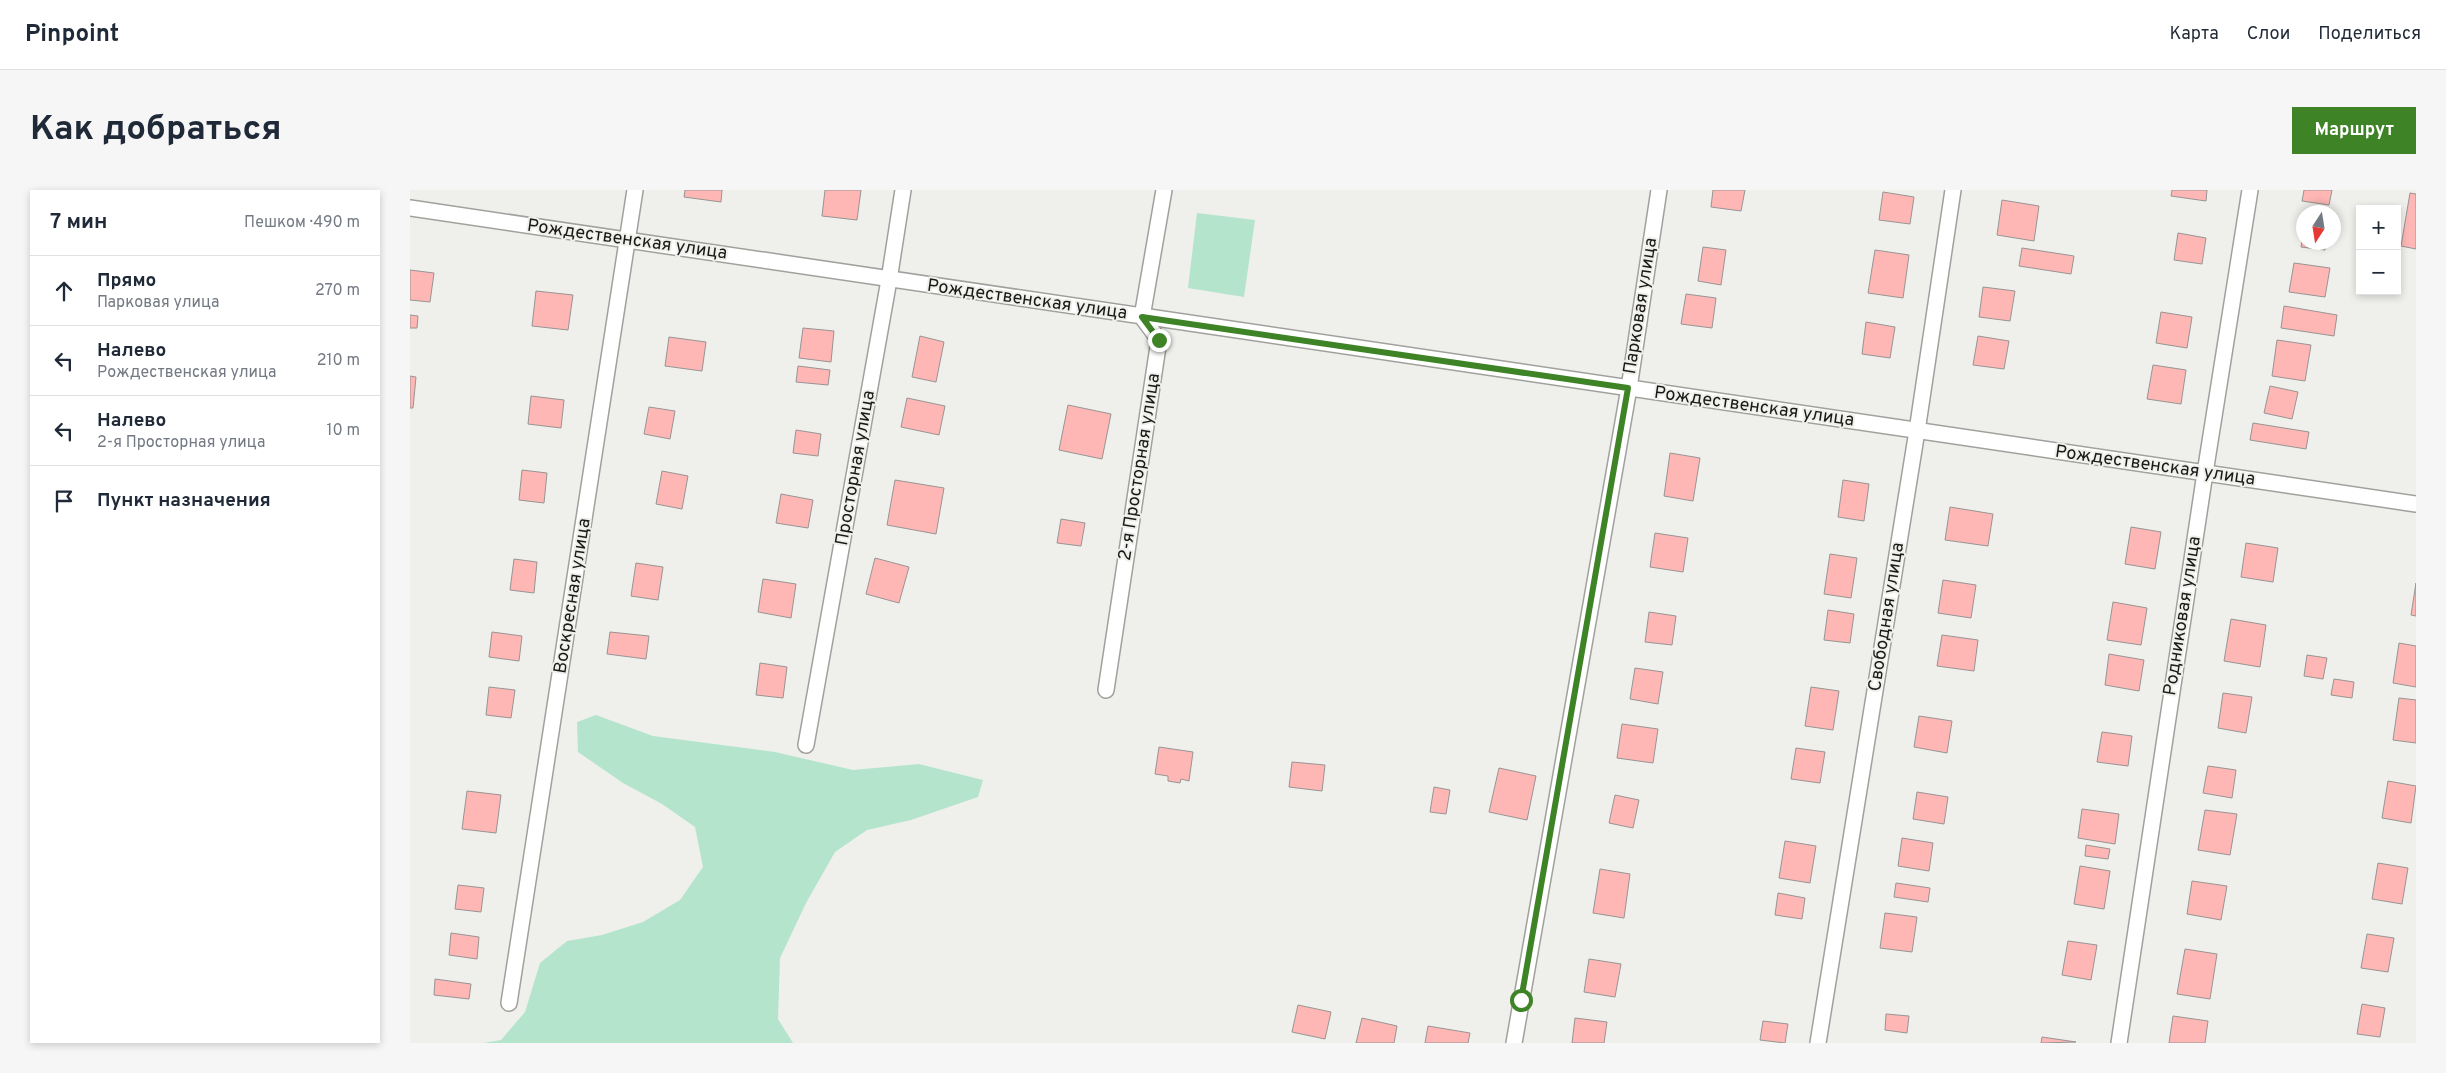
<!DOCTYPE html>
<html lang="ru">
<head>
<meta charset="utf-8">
<style>
	:root { --surface:#fff; --page:#f6f6f7; --text:#1f2937; --muted:#747a83; --line:#e0e1e3; --accent:#3f8327 }
	body { margin:0; font-family:Overpass,sans-serif; background:var(--page); color:var(--text) }
	.controls { position:absolute; right:15px; top:15px; display:grid; overflow:hidden; border-radius:0px; box-shadow:0 2px 8px #0003 }
	.controls button { width:45px; height:45px; display:grid; place-items:center; padding:0; border:0; border-bottom:1px solid var(--line); background:var(--surface); color:var(--text); font:25px sans-serif }
	.compass { position:absolute; left:1886px; top:15px; width:45px; height:45px; border-radius:50%; background:var(--surface); box-shadow:0 2px 8px #0003; rotate:192deg }
	.stop { position:absolute; width:15px; height:15px; margin:-11px; border:4px solid #3f8327; border-radius:50%; background:#fff }
	.stop.end { background:#3f8327; border-color:#fff; box-shadow:0 1px 5px #0008 }
	.list { margin:0; padding:0; list-style:none }
	h2 { display:flex; justify-content:space-between; align-items:center; height:65px; margin:0; padding:0 20px; font-size:21px }
	h2 small { font-size:16px; font-weight:400; color:var(--muted) }
	.list li { display:grid; grid-template-columns:32px 1fr auto; gap:15px; align-items:center; box-sizing:border-box; height:70px; padding:0 20px; border-top:1px solid var(--line) }
	.list b { display:block; font-size:19px; white-space:nowrap }
	.list p { margin:0; font-size:16px; white-space:nowrap; color:var(--muted) }
	.list em { font-size:16px; font-style:normal; color:var(--muted) }
	.icon { flex:none; width:28px; height:28px; fill:none; stroke:currentColor; stroke-width:2; stroke-linecap:round; stroke-linejoin:round }
	.map { position:relative; flex:none; width:2006px; height:853px; overflow:hidden; border-radius:0px }
	header { display:flex; align-items:center; gap:30px; box-sizing:border-box; height:70px; padding:0 25px; background:var(--surface); border-bottom:1px solid var(--line) }
	header strong { font-size:24px }
	nav { display:flex; gap:28px; margin-inline-start:auto; font-size:18px }
	.intro { display:flex; align-items:center; justify-content:space-between; box-sizing:border-box; height:120px; padding:0 30px }
	h1 { margin:0; font-size:35px }
	.button { padding:12px 22px; border-radius:0px; background:var(--accent); color:#fff; font-size:18px; font-weight:700 }
	main { display:flex; gap:30px; padding:0 30px }
	aside { flex:1; background:var(--surface); border-radius:0px; box-shadow:0 2px 8px #0003 }
	.map>svg:first-child { display:block }
	.green { fill:#b4e5cc }
	.building { fill:#feb7b4; stroke:#989494 }
	.lines { fill:none; stroke-linecap:round; stroke-linejoin:round }
	.street-casing { stroke:#a1a09d; stroke-width:18 }
	.street { stroke:#fff; stroke-width:15 }
	.route { stroke:#3f8327; stroke-width:6 }
	.labels { text-anchor:middle; dominant-baseline:central; stroke-width:4; stroke-linejoin:round; paint-order:stroke }
	.street-label { font-size:18px; fill:#1a1918; stroke:#efefeb }
</style>
</head>
<body>
<header>
<strong>Pinpoint</strong>
<nav><a>Карта</a><a>Слои</a><a>Поделиться</a></nav>
</header>
<div class="intro"><h1>Как добраться</h1><a class="button">Маршрут</a></div>
<main>
<aside>
<h2>7 мин<small>Пешком · 490 m</small></h2>
<ul class="list">
<li><svg class="icon" aria-label="ahead" viewBox="0 0 24 24"><path d="M12 20V5M6 11l6-6 6 6"/></svg><div><b>Прямо</b><p>Парковая улица</p></div><em>270 m</em></li>
<li><svg class="icon" aria-label="left" viewBox="0 0 24 24"><path d="M17 20v-9H6M10 6l-5 5 5 5"/></svg><div><b>Налево</b><p>Рождественская улица</p></div><em>210 m</em></li>
<li><svg class="icon" aria-label="left" viewBox="0 0 24 24"><path d="M17 20v-9H6M10 6l-5 5 5 5"/></svg><div><b>Налево</b><p>2-я Просторная улица</p></div><em>10 m</em></li>
<li><svg class="icon" aria-label="arrive" viewBox="0 0 24 24"><path d="M6 21V4h12l-3 4 3 4H6"/></svg><div><b>Пункт назначения</b></div></li>
</ul>
</aside>
<div class="map">
<svg width="2006" height="853" viewBox="0 0 2006 853">
	<rect width="100%" height="100%" fill="#efefeb"/>
	<g class="green">
		<path d="M787,23L845,30L834,107L778,98Z"/>
		<path d="M186,525L243,546L365,562L443,580L509,574L573,590L568,607L501,630L457,640L425,662L396,713L370,768L368,829L383,853H73L91,850L115,822L130,773L157,751L192,745L233,732L270,710L293,677L285,637L252,614L213,593L168,562L167,532Z"/>
	</g>
	<g class="building">
		<path d="M275,0H312L311,12L274,7Z"/>
		<path d="M415,0H451L447,30L412,26Z"/>
		<path d="M1303,0H1335L1331,21L1301,17Z"/>
		<path d="M1762,0H1797L1796,11L1761,6Z"/>
		<path d="M1894,0H1922L1919,15L1892,11Z"/>
		<path d="M1473,2L1504,7L1500,34L1469,30Z"/>
		<path d="M2000,3L2006,4V59L1991,56Z"/>
		<path d="M1592,10L1629,16L1624,51L1587,45Z"/>
		<path d="M1894,40V52H1916L1915,60L1891,57Z"/>
		<path d="M1768,43L1796,48L1792,74L1764,70Z"/>
		<path d="M1293,57L1316,60L1311,95L1288,91Z"/>
		<path d="M1612,58L1664,66L1661,84L1609,76Z"/>
		<path d="M1465,60L1499,65L1493,108L1458,103Z"/>
		<path d="M1884,73L1920,78L1915,107L1879,102Z"/>
		<path d="M0,80L24,83L20,112L0,110Z"/>
		<path d="M1573,97L1605,101L1600,131L1569,127Z"/>
		<path d="M126,101L163,105L158,140L122,136Z"/>
		<path d="M1276,104L1306,108L1302,138L1271,134Z"/>
		<path d="M1874,116L1927,125L1924,146L1871,138Z"/>
		<path d="M1751,122L1782,127L1777,158L1746,153Z"/>
		<path d="M0,125L8,126L7,138H0Z"/>
		<path d="M1456,132L1485,137L1480,168L1452,164Z"/>
		<path d="M393,138L424,141L421,172L389,168Z"/>
		<path d="M510,146L534,152L526,192L502,187Z"/>
		<path d="M1568,146L1599,151L1594,179L1563,175Z"/>
		<path d="M259,147L296,152L292,181L255,176Z"/>
		<path d="M1867,150L1901,155L1895,191L1862,186Z"/>
		<path d="M1743,175L1776,180L1771,214L1737,209Z"/>
		<path d="M388,176L420,180L418,195L386,192Z"/>
		<path d="M0,186L6,187L3,218H0Z"/>
		<path d="M1860,196L1888,202L1882,229L1854,223Z"/>
		<path d="M121,206L154,210L151,238L118,234Z"/>
		<path d="M497,208L535,216L529,245L491,237Z"/>
		<path d="M658,215L701,224L692,269L649,260Z"/>
		<path d="M239,217L265,221L260,249L234,244Z"/>
		<path d="M1843,233L1899,242L1896,259L1840,250Z"/>
		<path d="M386,240L411,244L408,266L383,263Z"/>
		<path d="M1260,263L1290,268L1283,311L1254,306Z"/>
		<path d="M112,280L137,283L134,313L109,310Z"/>
		<path d="M252,281L278,286L272,319L246,314Z"/>
		<path d="M485,290L534,298L526,344L477,335Z"/>
		<path d="M1433,290L1459,294L1454,331L1428,327Z"/>
		<path d="M371,304L403,310L398,338L366,333Z"/>
		<path d="M1540,317L1583,324L1578,356L1535,350Z"/>
		<path d="M651,329L675,333L671,356L647,353Z"/>
		<path d="M1721,337L1751,342L1745,379L1715,374Z"/>
		<path d="M1245,343L1278,348L1273,382L1240,377Z"/>
		<path d="M1836,353L1868,358L1863,392L1831,387Z"/>
		<path d="M1420,364L1447,368L1441,408L1414,404Z"/>
		<path d="M465,368L499,377L489,413L456,404Z"/>
		<path d="M104,369L127,372L124,403L100,400Z"/>
		<path d="M226,373L253,377L248,410L221,406Z"/>
		<path d="M353,389L386,394L381,428L348,422Z"/>
		<path d="M1533,390L1566,395L1561,428L1528,423Z"/>
		<path d="M2006,393V426L2001,425Z"/>
		<path d="M1703,412L1737,418L1731,455L1697,450Z"/>
		<path d="M1418,420L1444,424L1440,453L1414,450Z"/>
		<path d="M1239,422L1266,426L1262,455L1235,452Z"/>
		<path d="M1821,429L1856,435L1850,477L1814,471Z"/>
		<path d="M82,442L112,446L109,471L79,467Z"/>
		<path d="M200,442L239,446L236,469L197,464Z"/>
		<path d="M1532,445L1568,450L1564,481L1527,476Z"/>
		<path d="M1989,453L2006,456V497L1983,493Z"/>
		<path d="M1699,464L1734,470L1729,501L1695,495Z"/>
		<path d="M1897,465L1917,468L1913,489L1894,486Z"/>
		<path d="M350,473L377,477L373,508L346,505Z"/>
		<path d="M1225,478L1253,482L1248,514L1220,509Z"/>
		<path d="M1924,489L1944,492L1942,508L1921,505Z"/>
		<path d="M79,497L105,500L101,528L76,525Z"/>
		<path d="M1401,497L1429,501L1423,540L1395,536Z"/>
		<path d="M1813,503L1842,507L1836,543L1808,538Z"/>
		<path d="M1989,508L2006,510V553L1983,550Z"/>
		<path d="M1509,526L1542,531L1537,563L1504,557Z"/>
		<path d="M1212,534L1248,539L1243,573L1207,568Z"/>
		<path d="M1692,542L1722,546L1718,576L1687,572Z"/>
		<path d="M749,557L783,562L779,591L771,589L770,593L758,591V586L745,584Z"/>
		<path d="M1386,558L1415,562L1410,593L1381,589Z"/>
		<path d="M882,572L915,575L912,601L879,597Z"/>
		<path d="M1798,576L1826,580L1822,608L1793,603Z"/>
		<path d="M1089,578L1126,586L1117,630L1079,622Z"/>
		<path d="M1978,591L2006,596L2001,633L1972,628Z"/>
		<path d="M1024,597L1040,600L1036,624L1020,622Z"/>
		<path d="M57,601L91,605L86,643L52,639Z"/>
		<path d="M1507,602L1538,607L1534,634L1503,629Z"/>
		<path d="M1205,605L1229,610L1223,638L1199,633Z"/>
		<path d="M1672,619L1709,624L1705,654L1668,648Z"/>
		<path d="M1795,620L1827,624L1820,665L1788,660Z"/>
		<path d="M1492,648L1523,653L1519,681L1488,676Z"/>
		<path d="M1375,651L1406,656L1400,693L1369,688Z"/>
		<path d="M1676,655L1700,659L1698,669L1675,666Z"/>
		<path d="M1968,673L1998,678L1992,714L1962,709Z"/>
		<path d="M1670,676L1700,681L1694,719L1664,714Z"/>
		<path d="M1190,679L1220,684L1214,728L1183,723Z"/>
		<path d="M1782,691L1817,696L1811,730L1777,724Z"/>
		<path d="M1486,693L1520,698L1518,712L1484,707Z"/>
		<path d="M48,695L74,698L71,722L45,719Z"/>
		<path d="M1368,703L1395,708L1392,729L1365,725Z"/>
		<path d="M1475,723L1507,727L1502,762L1470,758Z"/>
		<path d="M41,743L69,747L67,769L39,765Z"/>
		<path d="M1957,744L1984,748L1978,782L1951,778Z"/>
		<path d="M1658,751L1687,755L1681,790L1652,785Z"/>
		<path d="M1775,759L1807,764L1800,809L1767,804Z"/>
		<path d="M1179,769L1211,774L1205,807L1174,802Z"/>
		<path d="M25,789L61,794L59,809L24,805Z"/>
		<path d="M1952,814L1975,818L1970,847L1947,844Z"/>
		<path d="M888,815L921,822L915,849L882,842Z"/>
		<path d="M1476,824L1499,826L1497,843L1475,840Z"/>
		<path d="M1763,826L1798,831L1795,853H1759Z"/>
		<path d="M952,828L987,836L984,853H946Z"/>
		<path d="M1165,828L1197,832L1194,853H1162Z"/>
		<path d="M1353,831L1378,834L1375,853L1350,850Z"/>
		<path d="M1018,836L1060,843L1058,853H1015Z"/>
		<path d="M1632,847L1666,852L1631,853Z"/>
	</g>
	<g class="lines">
		<g class="street-casing">
			<g id="street">
				<path d="M0,18L2006,314"/>
				<path d="M696,500L749,150L732,127L754,0"/>
				<path d="M396,555L479,90L493,0"/>
				<path d="M99,813L225,0"/>
				<path d="M1104,853L1219,198L1249,0"/>
				<path d="M1408,853L1507,241L1543,0"/>
				<path d="M1709,853L1795,283L1840,0"/>
			</g>
		</g>
		<use href="#street" class="street"/>
	</g>
	<g class="lines">
		<path class="route" d="M749,150L732,127L1218,198L1111,810"/>
	</g>
	<g class="labels">
		<g class="street-label">
			<text transform="translate(217 50) rotate(8)">Рождественская улица</text>
			<text transform="translate(617 110) rotate(8)">Рождественская улица</text>
			<text transform="translate(1231 116) rotate(-81)">Парковая улица</text>
			<text transform="translate(1344 217) rotate(8)">Рождественская улица</text>
			<text transform="translate(1745 276) rotate(8)">Рождественская улица</text>
			<text transform="translate(730 277) rotate(-81)">2-я Просторная улица</text>
			<text transform="translate(446 278) rotate(-80)">Просторная улица</text>
			<text transform="translate(163 406) rotate(-81)">Воскресная улица</text>
			<text transform="translate(1773 426) rotate(-81)">Родниковая улица</text>
			<text transform="translate(1477 427) rotate(-81)">Свободная улица</text>
		</g>
	</g>
</svg>
<div class="controls">
<button>+</button>
<button>−</button>
</div>
<svg class="compass" viewBox="-18 -18 36 36"><path d="M0-13l5 13h-10z" fill="#e53935"/><path d="M0 13l5-13h-10z" fill="#747a83"/></svg>
<div class="stop" style="left:1111px;top:810px"></div>
<div class="stop end" style="left:749px;top:150px"></div>
</div>
</main>
</body>
</html>
